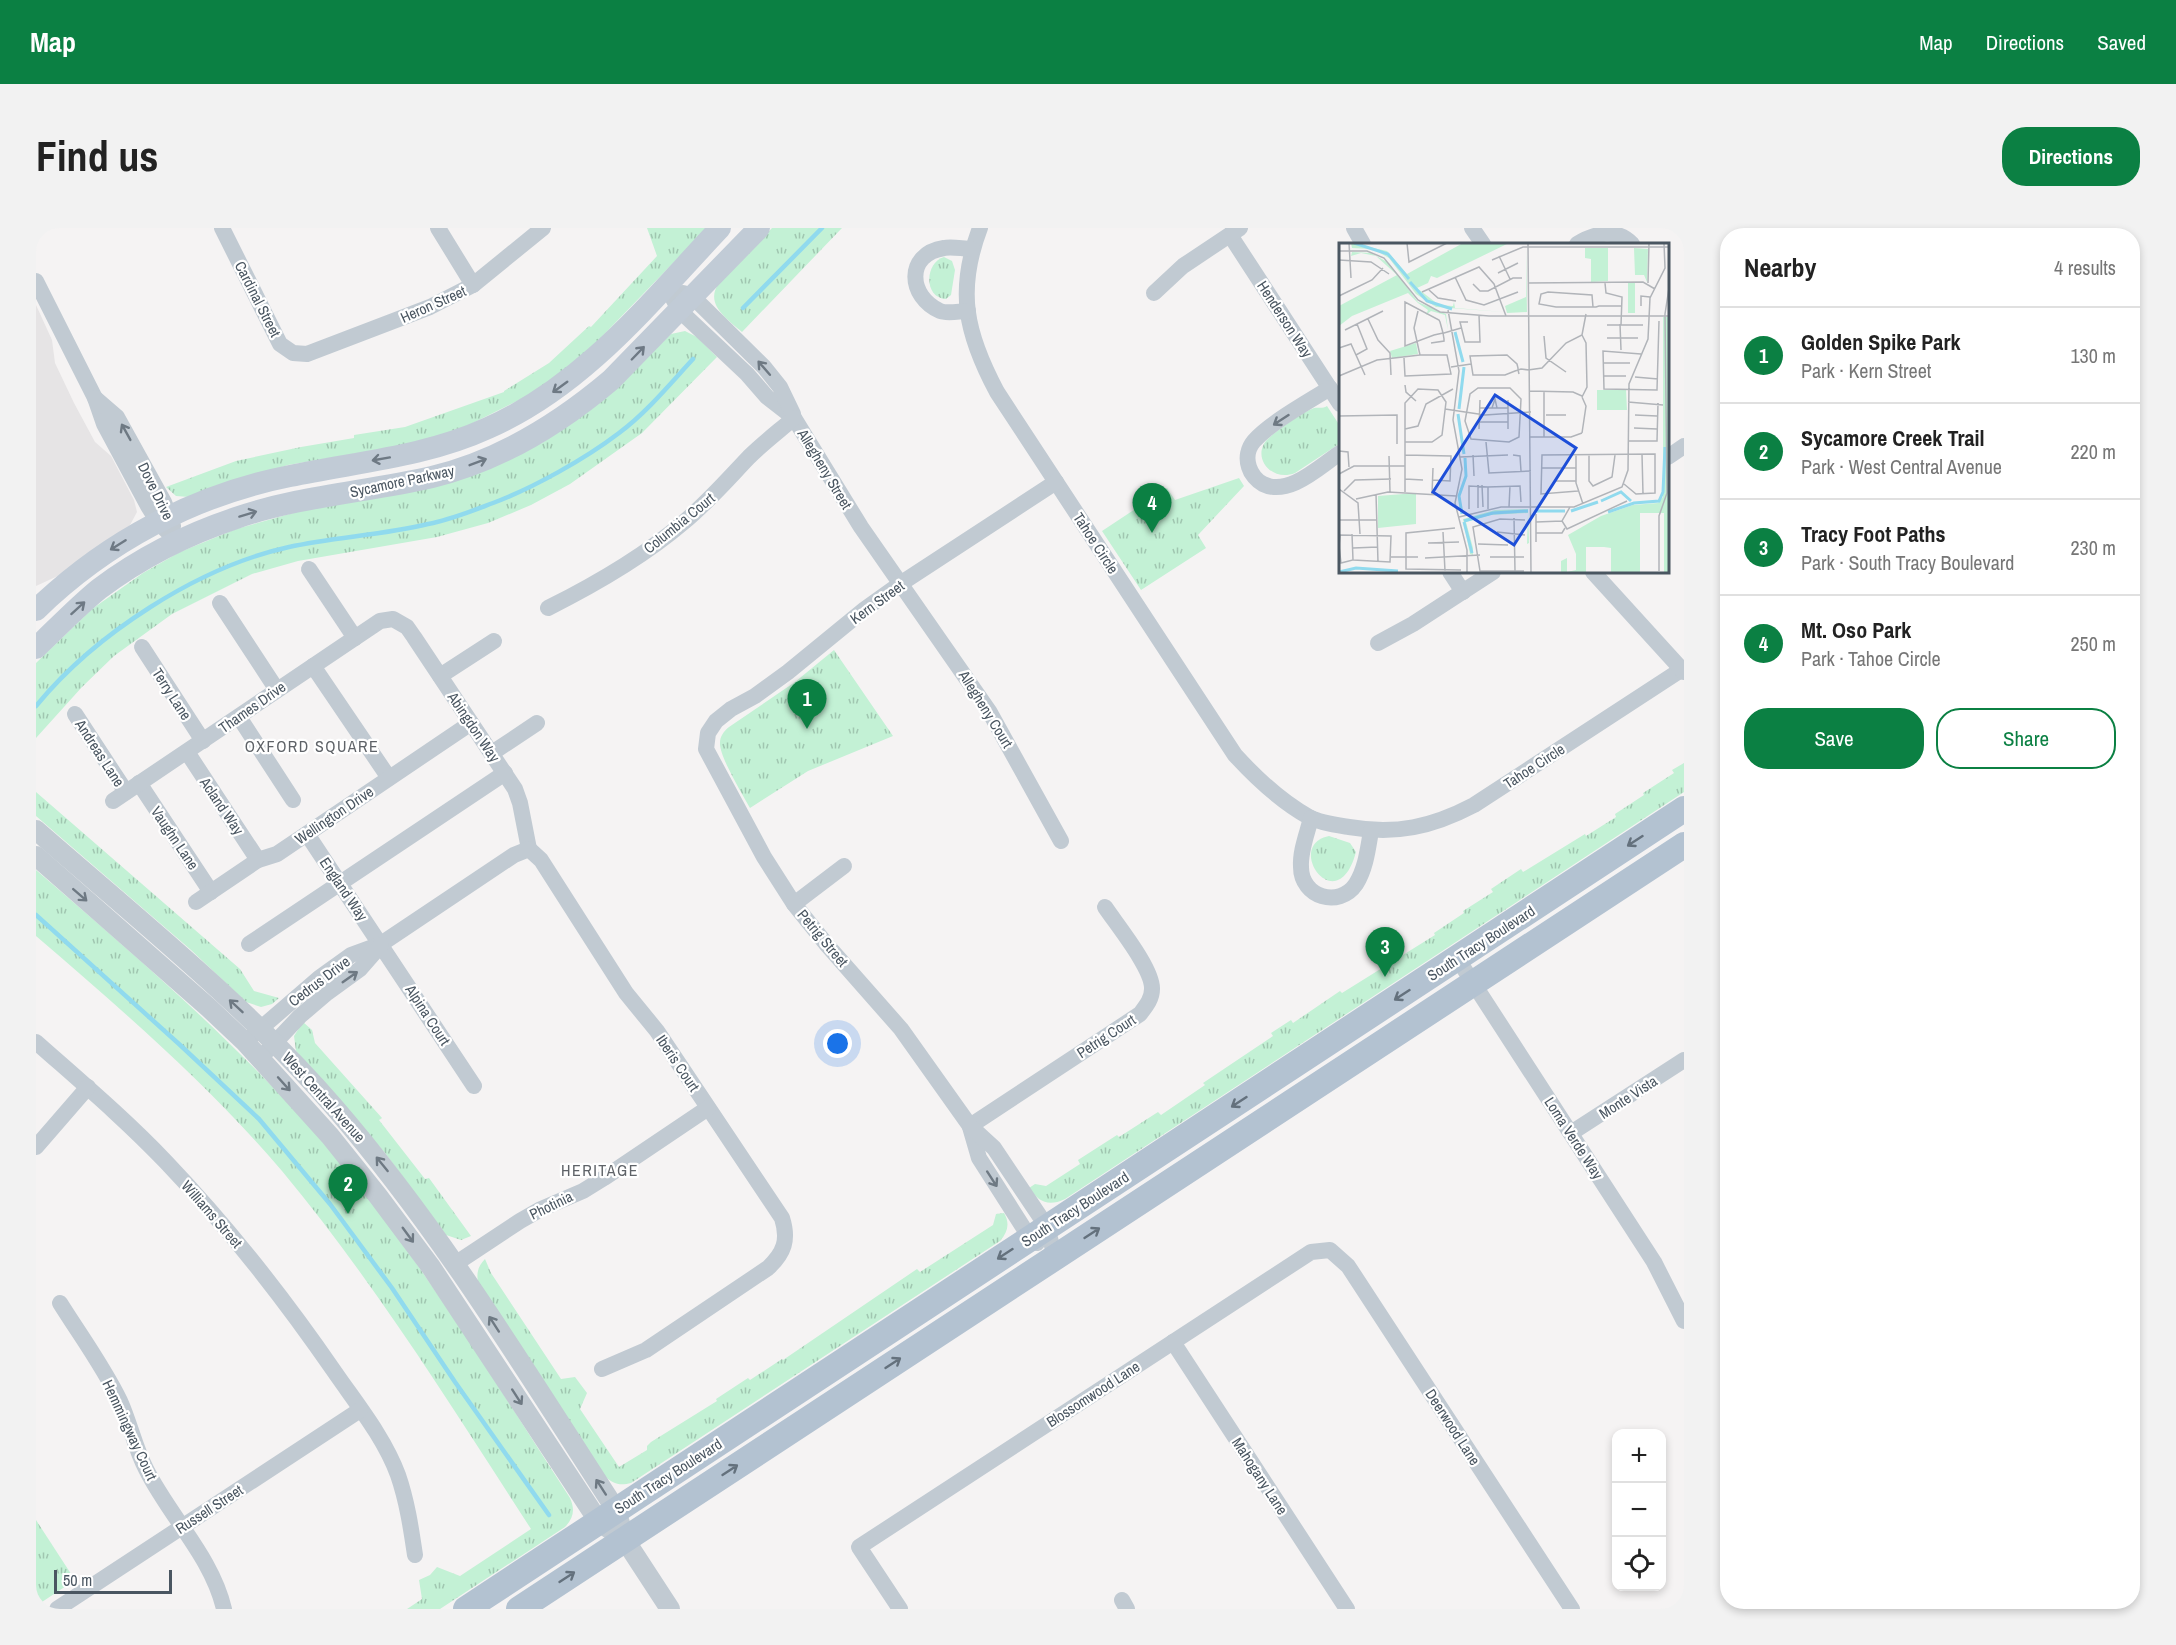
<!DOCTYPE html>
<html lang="en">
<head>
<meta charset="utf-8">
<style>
	:root { --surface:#fff; --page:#f2f2f2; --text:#222; --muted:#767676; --line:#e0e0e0; --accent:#0b8043 }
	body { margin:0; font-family:"Archivo Narrow",sans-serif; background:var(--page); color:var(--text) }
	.controls { position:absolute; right:18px; bottom:18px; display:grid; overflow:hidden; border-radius:12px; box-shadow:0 3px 9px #0003 }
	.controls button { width:54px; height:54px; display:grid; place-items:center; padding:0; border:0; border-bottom:2px solid var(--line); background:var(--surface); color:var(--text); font:30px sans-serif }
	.scale { position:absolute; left:18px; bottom:15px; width:118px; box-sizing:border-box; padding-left:6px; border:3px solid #4a5661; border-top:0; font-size:16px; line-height:21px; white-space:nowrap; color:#4a5661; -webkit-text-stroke:4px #fff; paint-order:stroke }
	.you { position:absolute; left:802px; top:816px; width:21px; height:21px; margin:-15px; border:4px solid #fff; border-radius:50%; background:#1a73e8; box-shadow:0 0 0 9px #1a73e833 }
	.badge { display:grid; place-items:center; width:39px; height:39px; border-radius:50%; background:var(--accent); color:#fff; font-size:20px; font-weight:700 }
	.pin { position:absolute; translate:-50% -50px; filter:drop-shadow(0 2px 3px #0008) }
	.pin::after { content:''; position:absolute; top:32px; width:21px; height:18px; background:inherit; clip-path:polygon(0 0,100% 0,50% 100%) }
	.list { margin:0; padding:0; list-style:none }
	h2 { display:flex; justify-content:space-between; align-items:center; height:78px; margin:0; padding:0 24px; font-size:26px }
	h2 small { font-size:20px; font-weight:400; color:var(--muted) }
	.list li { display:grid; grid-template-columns:39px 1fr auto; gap:18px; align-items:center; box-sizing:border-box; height:96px; padding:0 24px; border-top:2px solid var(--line) }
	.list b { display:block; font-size:22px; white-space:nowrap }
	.list p { margin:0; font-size:20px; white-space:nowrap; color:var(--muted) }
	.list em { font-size:20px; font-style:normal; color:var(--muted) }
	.actions { display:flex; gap:12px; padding:18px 24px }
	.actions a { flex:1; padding:14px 0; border:2px solid var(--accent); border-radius:24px; text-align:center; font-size:21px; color:var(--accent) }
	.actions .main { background:var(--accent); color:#fff }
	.icon { flex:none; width:33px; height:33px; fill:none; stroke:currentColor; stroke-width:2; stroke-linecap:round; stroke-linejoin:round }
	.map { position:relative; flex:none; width:1648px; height:1381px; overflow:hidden; border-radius:24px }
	header { display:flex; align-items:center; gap:36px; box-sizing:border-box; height:84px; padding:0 30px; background:var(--accent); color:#fff }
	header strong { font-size:28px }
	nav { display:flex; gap:33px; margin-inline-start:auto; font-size:21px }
	.intro { display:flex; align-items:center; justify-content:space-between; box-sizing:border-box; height:144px; padding:0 36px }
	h1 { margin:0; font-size:42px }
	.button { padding:15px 27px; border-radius:24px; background:var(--accent); color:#fff; font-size:21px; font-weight:700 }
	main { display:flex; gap:36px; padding:0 36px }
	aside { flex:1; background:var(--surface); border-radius:24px; box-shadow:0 3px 9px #0003 }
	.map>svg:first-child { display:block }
	.education { fill:#e6e4e5 }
	.grass { fill:url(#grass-tufts) }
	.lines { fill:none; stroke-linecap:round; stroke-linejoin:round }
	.stream { stroke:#90daee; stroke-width:4.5 }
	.minor { stroke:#c1cad2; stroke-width:16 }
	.tertiary { stroke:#c1cad2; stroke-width:20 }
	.secondary { stroke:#c1cbd6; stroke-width:22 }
	.primary { stroke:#b3c2d1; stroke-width:26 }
	.oneway { stroke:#6e7984 }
	.oneway2 { stroke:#6e7983 }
	.oneway3 { stroke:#64717d }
	.labels { text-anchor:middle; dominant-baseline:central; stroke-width:4.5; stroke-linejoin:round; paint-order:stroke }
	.street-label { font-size:15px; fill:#4a5661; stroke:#fff }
	.neighbourhood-label { font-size:16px; letter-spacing:1.5px; fill:#5f6368; stroke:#fff }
	.inset-river { fill:none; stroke:#90daee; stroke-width:3 }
	.inset-road { fill:none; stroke:#b1b4b9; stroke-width:1.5 }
	.view { fill:#1d4ed8; fill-opacity:0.15; stroke:#1d4ed8; stroke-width:3 }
	.inset-edge { fill:none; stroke:#4a5661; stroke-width:3 }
</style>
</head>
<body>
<header>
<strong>Map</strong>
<nav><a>Map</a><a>Directions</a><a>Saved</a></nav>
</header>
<div class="intro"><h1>Find us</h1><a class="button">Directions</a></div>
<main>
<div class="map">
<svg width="1648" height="1381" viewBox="0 0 1648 1381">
	<defs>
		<pattern id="grass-tufts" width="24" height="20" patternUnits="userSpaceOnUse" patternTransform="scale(1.5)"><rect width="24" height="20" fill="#c3f1d5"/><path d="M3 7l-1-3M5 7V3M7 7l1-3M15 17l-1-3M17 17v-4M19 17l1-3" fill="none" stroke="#a0c6b0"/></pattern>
	</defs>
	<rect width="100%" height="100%" fill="#f5f3f3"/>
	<path class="education" d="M0,77L16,112L19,135L38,175L59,214L75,228L98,272L101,284L94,297L26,346L0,358Z"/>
	<g class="grass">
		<path d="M611,0H671L551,124L503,162L425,201L370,217L252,237L153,269L140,268L130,259L200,233L265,219L318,210V207L369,199L468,164V163L513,135L553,98L555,99L621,28Z"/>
		<path d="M736,0H806L706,104C691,91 668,76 683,55Z"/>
		<path d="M908,29L916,33L919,42L915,67L910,71C887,70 889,34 908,29Z"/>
		<path d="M649,103L661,109L681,129L606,205L534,256L495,277L452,295L401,309L262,333L216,346L136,386L78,428L46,459L0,510V435L56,381L107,345L144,324L200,301L506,215L557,180L635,106Z"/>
		<path d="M1291,178L1304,198L1303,216L1259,245C1234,255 1213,226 1234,209C1243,201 1267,184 1278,180C1283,179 1286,181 1291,178Z"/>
		<path d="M1203,250L1208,258L1162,307L1170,320L1105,362L1066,303L1131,260L1139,272Z"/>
		<path d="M798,422L857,508L772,543L714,580C707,567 683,528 684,515C684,508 688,503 693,499L759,454Z"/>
		<path d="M1648,535V564L1029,971C1012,979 1003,974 993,960L999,956L1010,958L1044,936L1042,932L1081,907L1083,909L1122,884L1125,887L1169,857L1167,855L1237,808L1235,805L1255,792L1257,795L1304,763L1306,765L1399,707L1398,705L1428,685L1427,683L1457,664L1455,661L1485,641L1487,644L1549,606L1550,608L1580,589L1579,586L1608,567L1607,565L1638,545L1636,542Z"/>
		<path d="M0,564L204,741L218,763L243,770L236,776L225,779L210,774L155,722L0,588Z"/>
		<path d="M1293,608L1314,615L1320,624C1301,694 1247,617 1293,608Z"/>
		<path d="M0,642C102,730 204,817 292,920C383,1028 457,1151 534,1270C539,1281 538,1290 529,1299L404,1381H371L386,1371L383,1352L394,1347L401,1339L424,1348L495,1301C416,1179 339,1055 246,943C172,856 86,782 0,708Z"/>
		<path d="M267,794L276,802L279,815L346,890L343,892L389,951L393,950L435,1008L425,1012L410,1007L349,925L260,823L258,808Z"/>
		<path d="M968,985C974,995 972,1004 964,1013L595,1255C584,1258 576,1256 568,1247L442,1054C440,1044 443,1037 449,1031L455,1045L525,1151L539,1149L551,1165L544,1181L583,1239L611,1222V1218L615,1214L681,1173L680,1171L712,1150L714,1152L746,1131L747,1132L881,1041L884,1044L957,997L960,986Z"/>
		<path d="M0,1292L39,1352L0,1378Z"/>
	</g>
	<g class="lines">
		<g class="stream">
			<path d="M707,80L786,0"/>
			<path d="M0,478C59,406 162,339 253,319C299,309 347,307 392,296C414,292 436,283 457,275C497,260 549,231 583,205C611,184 634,156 657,131"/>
			<path d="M0,687L143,816L223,891L294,976L356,1060L419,1154L513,1287"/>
		</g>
		<g class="minor">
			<path d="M186,0L244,116L257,125L271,126L394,79L437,57L507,0"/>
			<path d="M402,0L437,57"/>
			<path d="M944,0C920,63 930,106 961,164L1199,527C1221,551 1244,573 1273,589C1284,595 1300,597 1313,599C1360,607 1396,599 1438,577L1648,440"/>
			<path d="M1318,0L1327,16"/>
			<path d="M1436,0L1447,16"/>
			<path d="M1194,7L1304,176"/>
			<path d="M1541,16C1559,5 1581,0 1596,16"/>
			<path d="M0,53L59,170L68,196L112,278L122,294L141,313"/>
			<path d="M630,57L643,82L711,146L731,169L758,190L825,299L953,483L1025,613"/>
			<path d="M647,65L657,69L728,139L744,159L757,186"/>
			<path d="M1118,65L1147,38L1204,0"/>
			<path d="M932,83C924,83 911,86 904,83C872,69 869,26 908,20C916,18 927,21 936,21"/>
			<path d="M1294,160C1272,174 1235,194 1218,213C1212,220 1210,230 1213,239C1215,246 1221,253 1227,256C1253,269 1284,238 1304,225"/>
			<path d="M59,170L81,189L128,274L137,298"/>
			<path d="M1632,229L1648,218"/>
			<path d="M273,341L319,410"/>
			<path d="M1414,344L1427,364"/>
			<path d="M1557,344L1648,444"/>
			<path d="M184,375L241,462"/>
			<path d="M512,380C560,356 607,329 648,294C672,274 692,251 713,229C727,215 743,203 758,190"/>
			<path d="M1342,415L1377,396L1457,344"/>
			<path d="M106,419L167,513"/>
			<path d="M277,438L353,550"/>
			<path d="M404,448L458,413"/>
			<path d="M39,486L90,564"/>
			<path d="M203,489L257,572"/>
			<path d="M151,524L222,632"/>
			<path d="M456,525L501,495"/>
			<path d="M103,555L175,664"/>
			<path d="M77,573L344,393L357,391L371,399L378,409L479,561L484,575L493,621"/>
			<path d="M1275,590C1271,606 1264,623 1265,639C1265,669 1303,681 1320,656C1330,640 1332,620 1335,603"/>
			<path d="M271,606L438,858"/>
			<path d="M160,674L222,632L241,626L435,495"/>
			<path d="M758,676L808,638"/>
			<path d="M213,716L469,545"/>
			<path d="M1421,730L1618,1034L1648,1093"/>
			<path d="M0,814C44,853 89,891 130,934C192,999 247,1069 298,1143C320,1175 348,1209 362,1247C371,1273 375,1300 379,1327"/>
			<path d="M209,814L283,750L315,727L345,716L478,627L493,621L505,632L590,765L621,803L746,990C753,1012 748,1025 732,1040L610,1122L566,1141"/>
			<path d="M231,823L264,788L291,765L324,741L345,717"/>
			<path d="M934,898L1104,786C1110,778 1116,771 1116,761C1117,741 1081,697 1069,679"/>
			<path d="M934,899L943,930L994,1010L1001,1015"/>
			<path d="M1535,905L1648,832"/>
			<path d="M0,919L52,859"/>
			<path d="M1019,1029L1011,999L958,920L934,898L865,801L791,717L758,676L728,629L670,521L672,505L680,493L695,481L719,468L752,444L829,381L864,356L1020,254"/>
			<path d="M419,1036L484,993L505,981L547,963L568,950L672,880"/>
			<path d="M24,1075C44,1107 67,1138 84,1173C94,1195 99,1220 110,1241C134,1289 176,1329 188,1381"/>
			<path d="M1137,1114L1311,1381"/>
			<path d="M1086,1372L1091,1381"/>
			<path d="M21,1381L324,1182"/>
			<path d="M864,1381L823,1319L1275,1024L1294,1022L1312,1038L1536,1381"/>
		</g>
		<g class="tertiary">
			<path d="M0,602C102,691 210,777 299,880C406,1004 491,1145 580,1282L589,1312L634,1381"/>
			<path d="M0,628L173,780L209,814L294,908L342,968L395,1039L563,1294L575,1302"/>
		</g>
		<g class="secondary">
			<path d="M0,382C70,314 158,267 254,248C320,234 389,229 452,200C548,158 614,74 684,0"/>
			<path d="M0,420C21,400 41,379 63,361C104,330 152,306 200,290C263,268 331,264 396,249C463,233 523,196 575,152L723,0"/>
		</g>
		<g class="primary">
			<path d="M430,1381L1648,581"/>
			<path d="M483,1381L1648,617"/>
		</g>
	</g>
	<defs><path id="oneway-shaft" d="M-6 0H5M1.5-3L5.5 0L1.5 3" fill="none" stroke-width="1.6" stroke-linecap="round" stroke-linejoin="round" transform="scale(1.5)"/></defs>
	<g class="oneway">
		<use href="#oneway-shaft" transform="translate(602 125) rotate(-46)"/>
		<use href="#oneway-shaft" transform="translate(524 159) rotate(144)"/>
		<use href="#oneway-shaft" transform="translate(345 231) rotate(170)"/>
		<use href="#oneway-shaft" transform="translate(442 234) rotate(-21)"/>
		<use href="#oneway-shaft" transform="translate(212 286) rotate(-17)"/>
		<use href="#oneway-shaft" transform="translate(82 317) rotate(148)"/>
		<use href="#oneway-shaft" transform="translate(42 380) rotate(-42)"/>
	</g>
	<g class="oneway2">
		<use href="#oneway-shaft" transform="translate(728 140) rotate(-131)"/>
		<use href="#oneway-shaft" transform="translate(1245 192) rotate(147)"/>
		<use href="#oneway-shaft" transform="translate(90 204) rotate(-119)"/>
		<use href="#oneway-shaft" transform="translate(44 667) rotate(41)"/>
		<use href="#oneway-shaft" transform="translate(314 749) rotate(-35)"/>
		<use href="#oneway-shaft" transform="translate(200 778) rotate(-137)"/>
		<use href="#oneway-shaft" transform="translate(248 856) rotate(48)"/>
		<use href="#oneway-shaft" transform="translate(346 936) rotate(-129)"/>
		<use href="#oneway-shaft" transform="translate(956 951) rotate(57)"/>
		<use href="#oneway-shaft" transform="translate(372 1007) rotate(54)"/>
		<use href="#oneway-shaft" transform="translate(458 1096) rotate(-123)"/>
		<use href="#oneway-shaft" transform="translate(481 1169) rotate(57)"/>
		<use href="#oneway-shaft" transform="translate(565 1259) rotate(-123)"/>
	</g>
	<g class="oneway3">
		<use href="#oneway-shaft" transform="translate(1599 613) rotate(147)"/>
		<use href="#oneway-shaft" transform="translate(1366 767) rotate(147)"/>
		<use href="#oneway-shaft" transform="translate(1203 874) rotate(147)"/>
		<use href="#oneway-shaft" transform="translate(1056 1005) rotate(-33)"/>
		<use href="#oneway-shaft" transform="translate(969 1026) rotate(147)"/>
		<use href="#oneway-shaft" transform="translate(857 1135) rotate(-33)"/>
		<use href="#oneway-shaft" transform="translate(694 1242) rotate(-33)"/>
		<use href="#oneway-shaft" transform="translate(531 1349) rotate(-33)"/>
	</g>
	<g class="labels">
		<g class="street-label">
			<text transform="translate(222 71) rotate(63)">Cardinal Street</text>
			<text transform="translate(397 76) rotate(-24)">Heron Street</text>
			<text transform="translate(1249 91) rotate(57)">Henderson Way</text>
			<text transform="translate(789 241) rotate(59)">Allegheny Street</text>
			<text transform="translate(366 253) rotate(-12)">Sycamore Parkway</text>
			<text transform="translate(120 263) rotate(64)">Dove Drive</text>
			<text transform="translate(643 295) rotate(-39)">Columbia Court</text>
			<text transform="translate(1060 315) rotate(57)">Tahoe Circle</text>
			<text transform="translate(841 374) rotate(-36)">Kern Street</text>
			<text transform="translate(136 466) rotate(57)">Terry Lane</text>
			<text transform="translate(216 479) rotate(-35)">Thames Drive</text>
			<text transform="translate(950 481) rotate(58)">Allegheny Court</text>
			<text transform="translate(438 499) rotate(56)">Abingdon Way</text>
			<text transform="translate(64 525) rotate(57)">Andreas Lane</text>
			<text transform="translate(1498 538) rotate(-33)">Tahoe Circle</text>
			<text transform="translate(186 578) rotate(56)">Acland Way</text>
			<text transform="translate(298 587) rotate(-34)">Wellington Drive</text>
			<text transform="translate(139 610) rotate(56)">Vaughn Lane</text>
			<text transform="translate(308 661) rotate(56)">England Way</text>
			<text transform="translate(787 710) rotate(50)">Petrig Street</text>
			<text transform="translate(1445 715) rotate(-33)">South Tracy Boulevard</text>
			<text transform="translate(283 753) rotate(-37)">Cedrus Drive</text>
			<text transform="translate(392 787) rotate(57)">Alpina Court</text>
			<text transform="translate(1070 808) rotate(-33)">Petrig Court</text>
			<text transform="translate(642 835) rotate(56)">Iberis Court</text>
			<text transform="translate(288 869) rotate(48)">West Central Avenue</text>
			<text transform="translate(1592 869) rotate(-33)">Monte Vista</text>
			<text transform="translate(1538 910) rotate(57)">Loma Verde Way</text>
			<text transform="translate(515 977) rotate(-26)">Photinia</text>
			<text transform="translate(1039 981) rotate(-33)">South Tracy Boulevard</text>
			<text transform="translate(176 986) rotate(49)">Williams Street</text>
			<text transform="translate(1057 1166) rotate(-33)">Blossomwood Lane</text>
			<text transform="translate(1417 1199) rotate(57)">Deerwood Lane</text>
			<text transform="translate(94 1202) rotate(65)">Hemmingway Court</text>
			<text transform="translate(632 1248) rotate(-33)">South Tracy Boulevard</text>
			<text transform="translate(1224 1248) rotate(57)">Mahogany Lane</text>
			<text transform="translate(173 1281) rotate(-33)">Russell Street</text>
		</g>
		<g class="neighbourhood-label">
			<text x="276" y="518">OXFORD SQUARE</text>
			<text x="564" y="942">HERITAGE</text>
		</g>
	</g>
	<g transform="translate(1303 15)">
		<rect width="330" height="330" fill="#f5f3f3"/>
		<path d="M12,0L48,8L68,31L124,0H170L98,35L92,33L89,40L78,45L100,62L114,63L115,59L116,65L165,69L97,64L77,51L50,15L34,6L13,5ZM187,5L188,69L168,70L166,63L187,54ZM246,5H269V38L252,39V16L246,15ZM295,5L309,6L308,39L305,32H296ZM13,9L32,10L50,20L79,59L107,71L109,87L106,72L92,68L87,72L89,67L79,60L69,50L13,73L0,83V63L58,32L37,13L22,10L12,13ZM289,40H296V70H289ZM324,74H329L330,330H325V270H301V330H272V305L265,304H247V330H222V318L228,315V329L237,327V311L229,292L262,273L294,262L319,260L324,254ZM77,100L79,111L53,115L51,108ZM258,147H287L288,167H258ZM77,250V281L39,285V253ZM189,266L190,300L188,301L189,270L151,272L127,279L134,305V312L131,311L124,276L156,267Z" fill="#c3f1d5"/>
		<path class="inset-river" d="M15,0L49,11L70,36M71,39L88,58L113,66M116,89L124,119M120,166L125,124M119,171L125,211M262,258L282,249L292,258M197,268H226M232,268L259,259M269,269L295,260L320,258L324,249L326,204M123,271L120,253L127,233L126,215M125,278L154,270L189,268M125,279L133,310M0,329L17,325L59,328"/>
		<path class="inset-road" d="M10,0L12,35M68,0L70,19L108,0M189,0L192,330M0,8H28L45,15L79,57L101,69L150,73H330M160,13L171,36M0,17L32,19L50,31M153,17L184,4H330M159,30L179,20M116,34L127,57L145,62L179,49M189,40L304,39L316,46M266,40L267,50L283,54L282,82M309,40L310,0M134,41L141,48H149L174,35H183M90,47L99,55L117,58M83,49L140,24L155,41L167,73M0,53L33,37L44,25M302,63V53L311,54M254,64L253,52L209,49L202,51L200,61L217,64H257L260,63H283M109,67L120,128L114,177L123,226L116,260L128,307V330M79,68L75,85L81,112M29,76L39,97L51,110L52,132M129,79H121L126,99H141L140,72M281,81L282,107M268,82H304M6,87L44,68M205,93L207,115L227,129M268,95H299M92,100L105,98V96L104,90L101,79L100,77L66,59V103L95,92L104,90H105L122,85M0,105L12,101L26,132M302,111L264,108L265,146L318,147L320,78M17,112L28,106L18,81M264,120H291M112,124L132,121M189,127L203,125L227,100L243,92L247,71M180,131L179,127V125L178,121L168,112L131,113L134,132H166L176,128L182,126L190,127M0,133L38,117L81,112H108L112,131L66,133L65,115M264,133H287M296,134L319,136M66,142L67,149L77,158M171,145L182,156L180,194L170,199L132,196L126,178L131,151L139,145ZM190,148L234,149L243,153M205,148V194M243,154L248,144L247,100L243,92M243,154L247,163L243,190M289,159L324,162M140,165H169M153,165L156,156L158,165M106,166L146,172L192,169M207,172H227M296,172L318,173M0,173L58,172V201M140,179H169M295,185L318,186M66,186L79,183L87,161L114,146M140,186L141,157M169,186V157M191,194H232L243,190M289,198H318L319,160M66,199H93L103,192L107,159L99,147L79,146L66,160V249M147,199L150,230L192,228M0,208L9,209L10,224M303,211L304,251M66,212L112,213L111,238L94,237M134,212L135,233M174,212L181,213L182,228M237,212V240L244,261M250,212V238L254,243L273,234L276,212M50,213L51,249M121,214L169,212M202,225H237M0,231L15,223H66M66,236L84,237M215,238H237M139,242V265M143,242L144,264M0,246L19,260L21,291M5,248L16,237L52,236M239,248L202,251L203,212L316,211V250L297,251L285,241M37,251L39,319M93,251L94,225M17,256L49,249L117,253M170,264L171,243M231,264L223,278L228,286L288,258M130,266V243L149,244M149,266V244L181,243L182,259M197,271V299M120,274L162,264H235L283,244L289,227L290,141L309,96L311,55L326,25L325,0M175,275L176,328M0,277H37M197,279L223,278M116,285L67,290V326L122,327M104,289L106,328M158,289L186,292M197,290H223L226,285M89,300L120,299M139,301L169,302M0,303L1,292L52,293L51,319L14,317M0,303L2,320L14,317L13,291M14,305L39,304M52,314H79M151,314H185M86,315L141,312M185,328H141L134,284L161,276L186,277M320,328V273L328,250L326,71L330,45"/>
		<path class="view" d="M156,152L237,205L175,302L94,249Z"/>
		<rect width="330" height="330" class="inset-edge"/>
	</g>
</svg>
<div class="controls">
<button>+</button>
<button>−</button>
<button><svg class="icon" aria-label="locate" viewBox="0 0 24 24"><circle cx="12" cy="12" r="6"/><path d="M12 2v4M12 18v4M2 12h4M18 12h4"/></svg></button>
</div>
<div class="scale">50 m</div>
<div class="you"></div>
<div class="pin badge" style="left:771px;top:501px">1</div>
<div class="pin badge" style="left:312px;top:986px">2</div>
<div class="pin badge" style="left:1349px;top:749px">3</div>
<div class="pin badge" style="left:1116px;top:305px">4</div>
</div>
<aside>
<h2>Nearby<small>4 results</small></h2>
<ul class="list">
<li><span class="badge">1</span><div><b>Golden Spike Park</b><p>Park · Kern Street</p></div><em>130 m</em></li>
<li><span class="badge">2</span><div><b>Sycamore Creek Trail</b><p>Park · West Central Avenue</p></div><em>220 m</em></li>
<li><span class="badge">3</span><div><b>Tracy Foot Paths</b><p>Park · South Tracy Boulevard</p></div><em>230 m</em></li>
<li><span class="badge">4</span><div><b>Mt. Oso Park</b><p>Park · Tahoe Circle</p></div><em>250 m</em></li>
</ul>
<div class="actions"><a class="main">Save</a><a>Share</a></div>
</aside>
</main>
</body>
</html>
